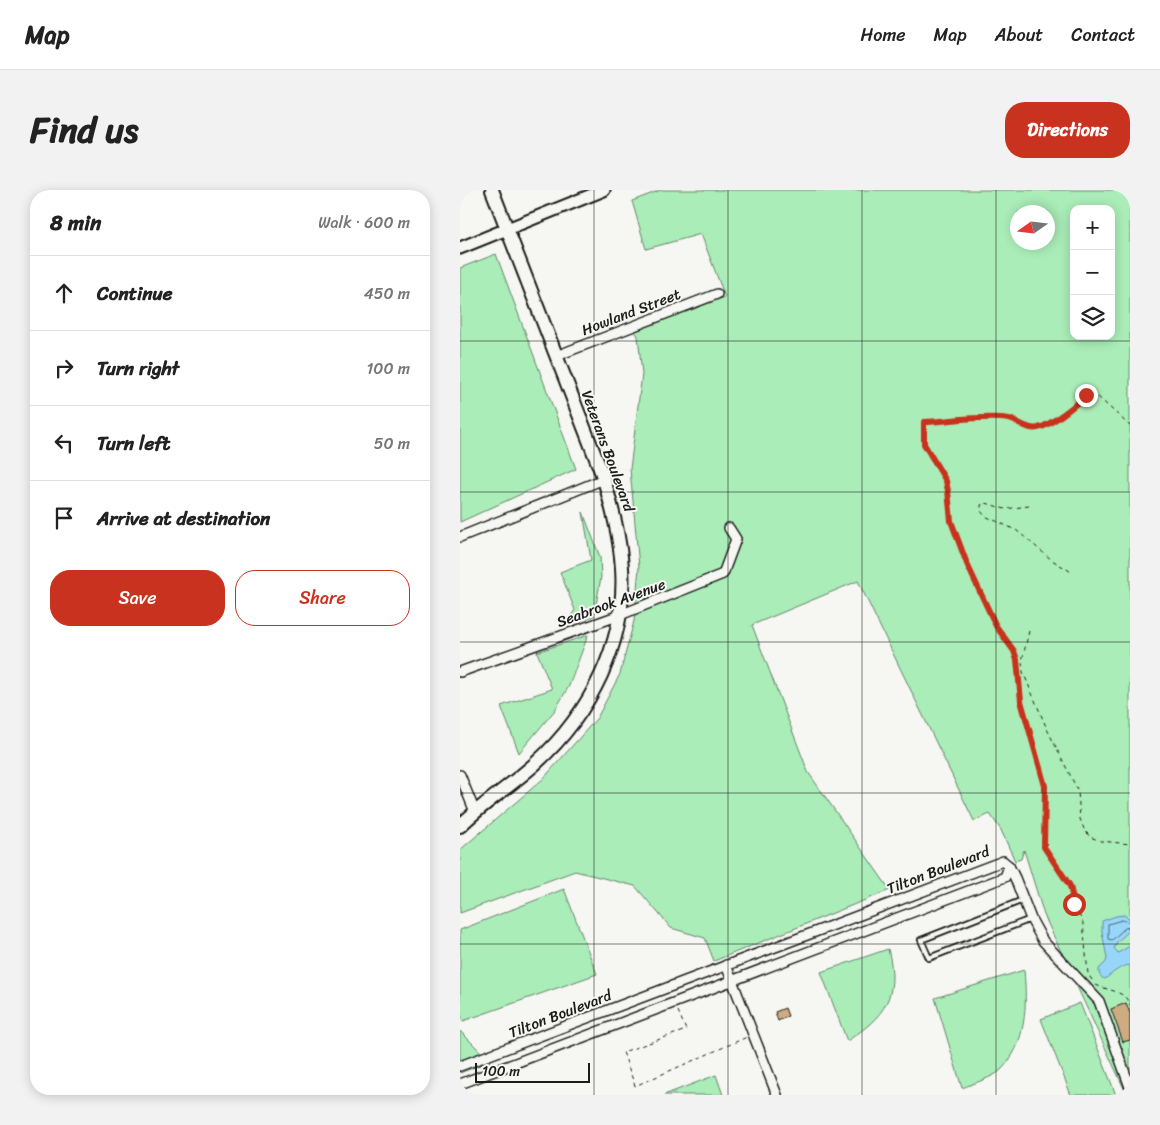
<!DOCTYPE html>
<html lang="en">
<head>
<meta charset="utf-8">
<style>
	:root { --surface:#fff; --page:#f2f2f2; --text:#222; --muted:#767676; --line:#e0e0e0; --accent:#c8321e }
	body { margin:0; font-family:Sriracha,sans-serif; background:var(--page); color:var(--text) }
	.controls { position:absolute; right:15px; top:15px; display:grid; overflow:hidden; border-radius:10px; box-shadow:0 2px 12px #0003 }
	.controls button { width:45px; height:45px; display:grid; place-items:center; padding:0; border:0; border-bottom:1px solid var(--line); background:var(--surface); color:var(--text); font:25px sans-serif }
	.compass { position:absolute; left:550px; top:15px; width:45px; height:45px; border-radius:50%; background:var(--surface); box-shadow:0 2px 12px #0003; rotate:256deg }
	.scale { position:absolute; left:15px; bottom:12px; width:115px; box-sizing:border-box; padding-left:5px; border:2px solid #1c1c1c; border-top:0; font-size:14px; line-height:18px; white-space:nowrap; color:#1c1c1c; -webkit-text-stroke:4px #f6f6f2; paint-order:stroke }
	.stop { position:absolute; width:15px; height:15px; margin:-11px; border:4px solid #c8321e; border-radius:50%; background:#fff }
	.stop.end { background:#c8321e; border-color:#fff; box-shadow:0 1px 5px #0008 }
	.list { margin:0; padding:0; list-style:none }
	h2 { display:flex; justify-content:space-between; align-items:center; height:65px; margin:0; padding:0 20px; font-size:21px }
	h2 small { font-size:16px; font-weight:400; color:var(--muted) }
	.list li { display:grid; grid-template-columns:32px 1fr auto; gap:15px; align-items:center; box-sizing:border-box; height:75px; padding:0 20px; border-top:1px solid var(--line) }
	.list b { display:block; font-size:19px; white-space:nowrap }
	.list em { font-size:16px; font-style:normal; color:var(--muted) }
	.actions { display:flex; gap:10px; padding:15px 20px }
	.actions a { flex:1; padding:11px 0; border:1px solid var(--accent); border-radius:20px; text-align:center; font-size:18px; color:var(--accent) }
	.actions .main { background:var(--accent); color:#fff }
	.icon { flex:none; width:28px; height:28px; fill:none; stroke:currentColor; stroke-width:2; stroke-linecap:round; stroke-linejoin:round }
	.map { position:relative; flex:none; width:670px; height:905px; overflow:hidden; border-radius:20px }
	header { display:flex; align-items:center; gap:30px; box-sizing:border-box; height:70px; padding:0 25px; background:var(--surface); border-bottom:1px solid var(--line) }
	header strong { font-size:24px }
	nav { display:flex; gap:28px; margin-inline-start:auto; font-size:18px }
	.intro { display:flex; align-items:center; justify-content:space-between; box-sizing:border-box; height:120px; padding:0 30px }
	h1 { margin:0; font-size:35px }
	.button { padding:12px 22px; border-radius:20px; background:var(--accent); color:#fff; font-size:18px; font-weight:700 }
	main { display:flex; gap:30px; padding:0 30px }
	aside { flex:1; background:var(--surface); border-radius:20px; box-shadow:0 2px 12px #0003 }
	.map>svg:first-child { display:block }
	.green { fill:#aaedb8; stroke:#63846a; fill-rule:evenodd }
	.water { fill:#98d6f9; stroke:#668ca1 }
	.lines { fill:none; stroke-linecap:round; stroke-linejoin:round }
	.shore { stroke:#4e6674; stroke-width:1 }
	.building { fill:#ceab81; stroke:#1c1c1c }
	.service-casing { stroke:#1c1c1c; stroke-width:8 }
	.minor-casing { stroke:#1c1c1c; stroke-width:12 }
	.tertiary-casing { stroke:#1c1c1c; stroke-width:15 }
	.secondary-casing { stroke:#1c1c1c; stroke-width:16 }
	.path { stroke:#1c1c1c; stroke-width:1; stroke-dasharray:4 4; stroke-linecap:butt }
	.service { stroke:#f6f6f2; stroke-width:4.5 }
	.minor { stroke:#f6f6f2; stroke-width:9 }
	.tertiary { stroke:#f6f6f2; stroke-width:11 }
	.secondary { stroke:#f6f6f2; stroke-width:12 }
	.route { stroke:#c8321e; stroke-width:6 }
	.grid { fill:none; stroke:#1c1c1c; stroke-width:1; stroke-opacity:0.55 }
	.labels { text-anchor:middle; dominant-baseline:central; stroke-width:4; stroke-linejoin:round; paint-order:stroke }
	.street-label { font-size:15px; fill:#1c1c1c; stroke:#f6f6f2 }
</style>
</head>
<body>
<header>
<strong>Map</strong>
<nav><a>Home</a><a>Map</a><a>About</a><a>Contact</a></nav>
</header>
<div class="intro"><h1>Find us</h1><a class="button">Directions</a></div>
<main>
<aside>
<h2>8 min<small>Walk · 600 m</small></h2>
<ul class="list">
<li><svg class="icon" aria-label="ahead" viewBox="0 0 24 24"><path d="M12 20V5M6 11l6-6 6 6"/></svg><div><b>Continue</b></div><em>450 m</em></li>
<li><svg class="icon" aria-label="right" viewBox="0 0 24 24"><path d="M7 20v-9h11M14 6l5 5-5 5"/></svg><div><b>Turn right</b></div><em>100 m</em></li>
<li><svg class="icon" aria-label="left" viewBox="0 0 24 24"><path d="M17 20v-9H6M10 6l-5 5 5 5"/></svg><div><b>Turn left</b></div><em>50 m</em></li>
<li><svg class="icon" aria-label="arrive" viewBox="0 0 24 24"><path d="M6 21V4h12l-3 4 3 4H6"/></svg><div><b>Arrive at destination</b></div></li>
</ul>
<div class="actions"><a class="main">Save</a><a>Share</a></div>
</aside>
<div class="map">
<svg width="670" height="905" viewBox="0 0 670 905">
	<rect width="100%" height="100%" fill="#f6f6f2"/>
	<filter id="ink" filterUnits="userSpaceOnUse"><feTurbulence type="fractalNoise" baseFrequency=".02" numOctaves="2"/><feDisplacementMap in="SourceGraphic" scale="10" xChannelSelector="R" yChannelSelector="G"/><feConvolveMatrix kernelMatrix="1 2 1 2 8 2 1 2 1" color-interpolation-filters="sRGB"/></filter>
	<g filter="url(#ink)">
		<g class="green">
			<path d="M201,0H670V905H667L584,725L564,660L561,669L555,671L541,640L530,624L514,631L398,391L292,435L348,582L430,700L254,771L245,748L211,738L175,696L115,681L0,723V660L83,589L137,528L160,484L174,431L179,377L170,279L182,184L178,146L175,141L265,107L241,44L186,59L172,11ZM614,19H651V146H614ZM558,22H588V52H558Z"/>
			<path d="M36,64L116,279L0,332V78Z"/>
			<path d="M123,322L140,367L141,387L134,426L102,438L115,420L100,382L131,370Z"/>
			<path d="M128,445L109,496L95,520L59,563L41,516L92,499L77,462Z"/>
			<path d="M104,699L137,784L3,831L0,822V740Z"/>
			<path d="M428,759C440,806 425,826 387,851L361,782Z"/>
			<path d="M564,780C567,814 567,854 541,880C534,887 512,894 502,898L475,808Z"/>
			<path d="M620,813L656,905H611L581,829Z"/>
			<path d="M0,841L30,871L0,883Z"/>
			<path d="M256,885L263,905H204Z"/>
		</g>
		<path class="water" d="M664,725L670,729V740L657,752L654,758L658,763L670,756V775C660,776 653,783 645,789C640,788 639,784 639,779L646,772L647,768L642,742V731L656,726Z"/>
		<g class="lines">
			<path class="shore" d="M670,732L662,730L648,734V749L652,750L665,738L670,737"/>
		</g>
		<g class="building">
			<path d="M666,813L670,823V850L663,852L651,819Z"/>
			<path d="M325,818L328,826L318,831L315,822Z"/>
		</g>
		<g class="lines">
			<g class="service-casing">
				<path id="service" d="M563,710L461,750L469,768L571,729"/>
			</g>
			<g class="minor-casing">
				<g id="minor">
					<path d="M96,166L257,104"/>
					<path d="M0,347L144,289"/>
					<path d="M0,482L160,425L263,384L276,349L269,338"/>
					<path d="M0,585L15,622"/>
					<path d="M266,775L317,905"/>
					<path d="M0,876L543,671L549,676L555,688L571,729L583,751L639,811L670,897"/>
					<path d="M0,894L545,687L549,676"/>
				</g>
			</g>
			<g class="tertiary-casing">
				<path id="tertiary" d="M0,58L144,0"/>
			</g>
			<g class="secondary-casing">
				<path id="secondary" d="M0,636C23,613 52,595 76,573C130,524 167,452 162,378C160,347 152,318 144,289L32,0"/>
			</g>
			<g class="path">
				<path d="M569,316L545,319L526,313L521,315V321L525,326L556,340L592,370L613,383"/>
				<path d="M569,441L562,471L563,482L587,539L618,601L620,629L624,639L630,647L641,651L670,654"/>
				<path d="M632,790L628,784L623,733L614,714L610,696L584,657L585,596L561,511L559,479L557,470L554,461L536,436L507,374L491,331L488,301L486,291L465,254L463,243L464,232L541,228L556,231L567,237L578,239L605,222L629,203L636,205L670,236"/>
				<path d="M636,795C648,801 665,800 670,815"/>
				<path d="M218,821L226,840L163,862L175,896L287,847"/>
			</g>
			<use href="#service" class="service"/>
			<use href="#minor" class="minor"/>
			<use href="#tertiary" class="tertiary"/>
			<use href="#secondary" class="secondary"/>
		</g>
	</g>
	<g class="lines" filter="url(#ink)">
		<path class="route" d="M614,714L610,696L584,657L585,596L561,511L557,470L554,461L536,436L507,374L491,331L488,301L486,291L464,254V232C488,231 527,225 549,229C558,231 569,241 578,238C590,236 617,214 626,205"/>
	</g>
	<path class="grid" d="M134,0V905M268,0V905M402,0V905M536,0V905M0,151H670M0,302H670M0,452H670M0,603H670M0,754H670"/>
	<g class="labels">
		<g class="street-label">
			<text transform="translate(171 122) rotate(-21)">Howland Street</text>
			<text transform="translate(148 261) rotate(70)">Veterans Boulevard</text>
			<text transform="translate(151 413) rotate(-20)">Seabrook Avenue</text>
			<text transform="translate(478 680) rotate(-21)">Tilton Boulevard</text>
			<text transform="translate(100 824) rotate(-21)">Tilton Boulevard</text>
		</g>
	</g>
</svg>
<div class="controls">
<button>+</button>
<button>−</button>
<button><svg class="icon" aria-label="layers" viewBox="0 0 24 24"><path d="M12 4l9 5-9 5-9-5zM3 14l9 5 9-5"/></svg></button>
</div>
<svg class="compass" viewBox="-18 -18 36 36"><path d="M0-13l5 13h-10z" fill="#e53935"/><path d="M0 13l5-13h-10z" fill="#767676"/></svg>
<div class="scale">100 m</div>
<div class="stop" style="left:614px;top:714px"></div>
<div class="stop end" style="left:626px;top:205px"></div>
</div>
</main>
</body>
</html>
